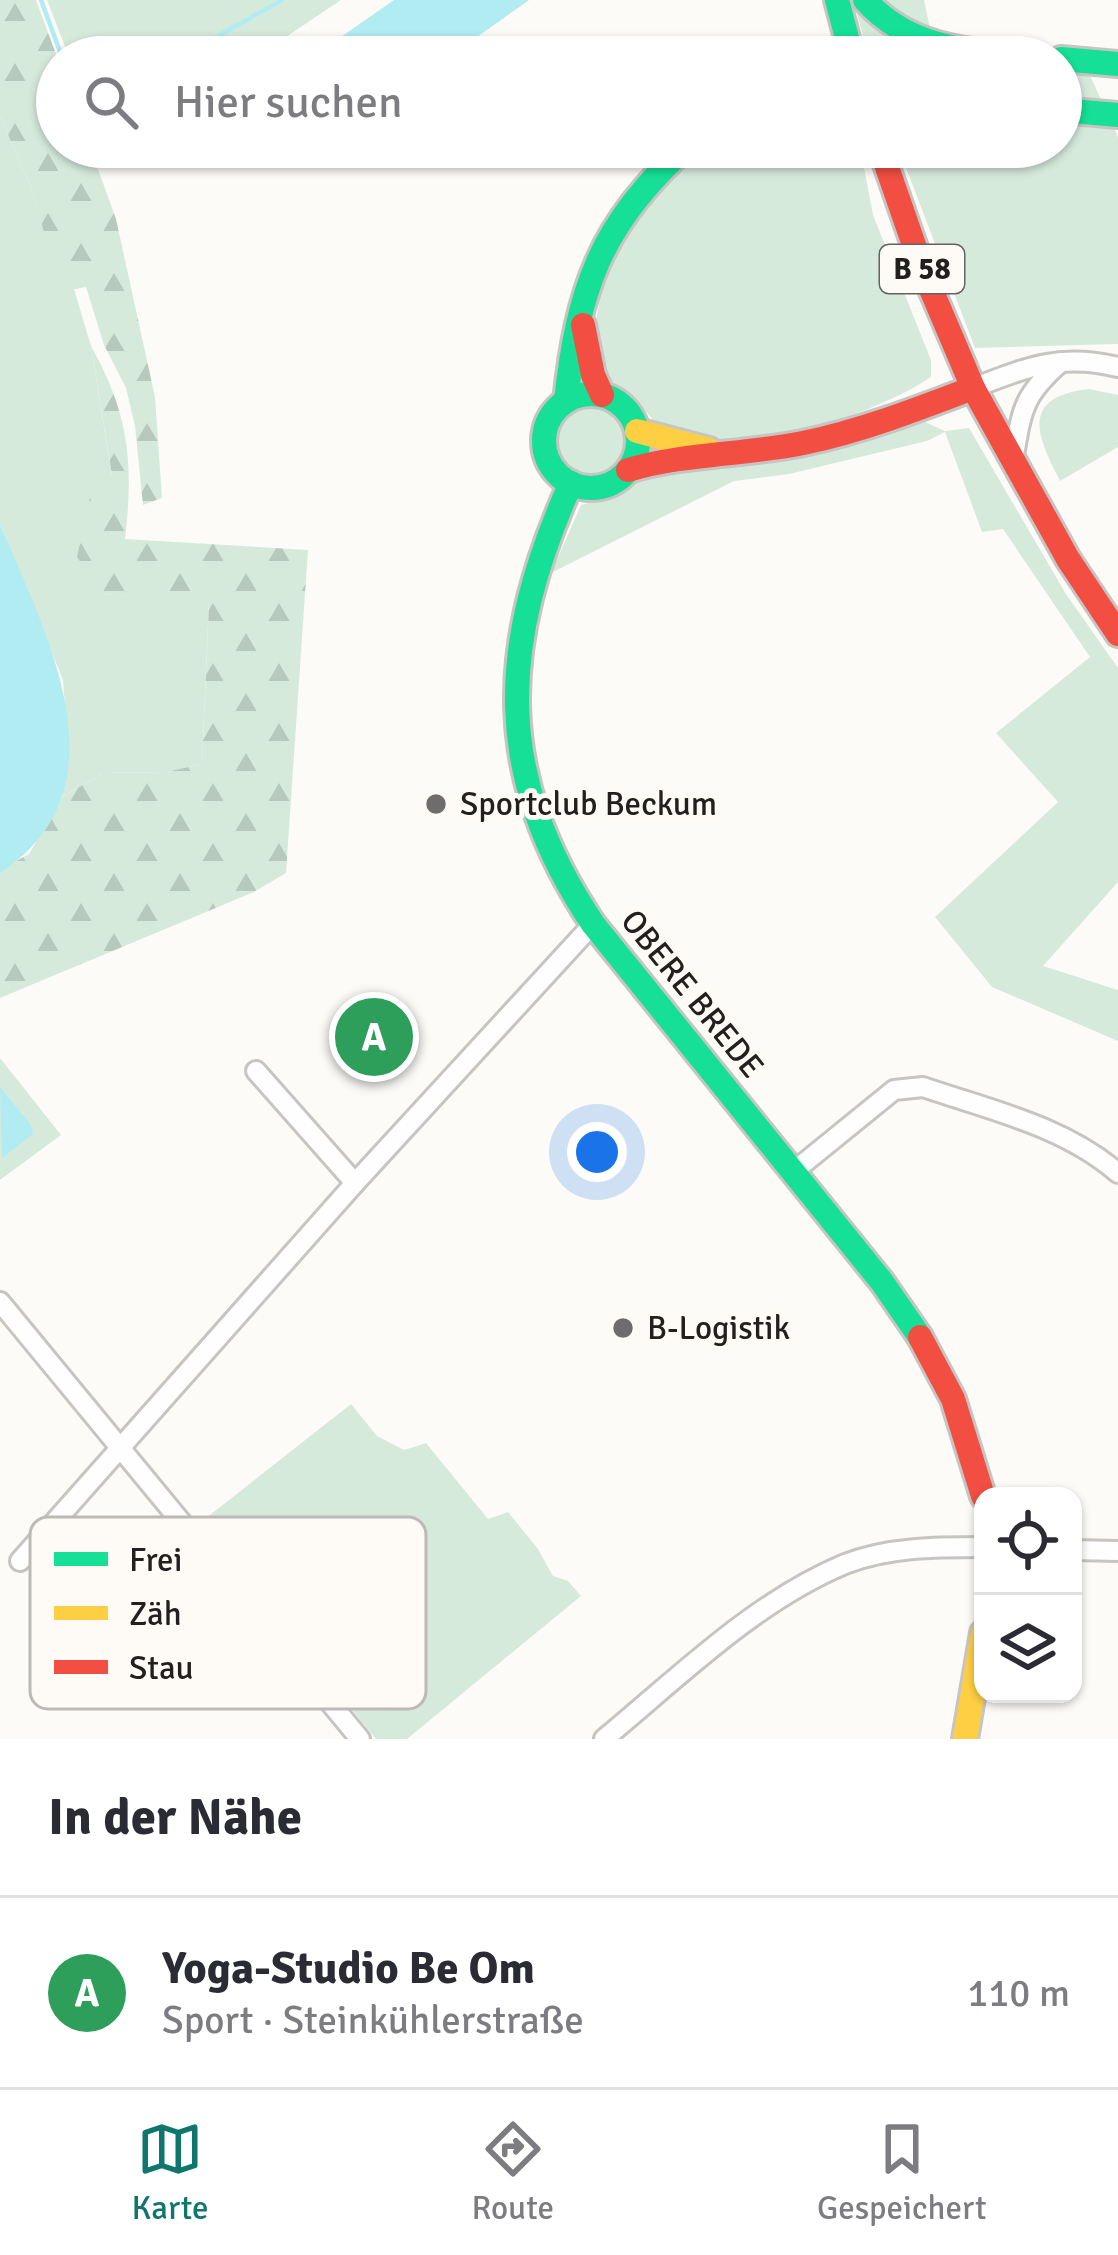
<!DOCTYPE html>
<html lang="de">
<head>
<meta charset="utf-8">
<style>
	:root { --surface:#fff; --page:#f2f2f3; --text:#2b2b33; --muted:#7c7c81; --line:#e1e1e2; --accent:#0f766e }
	body { margin:0; font-family:Signika,sans-serif; background:var(--page); color:var(--text) }
	.controls { position:absolute; right:36px; bottom:36px; display:grid; overflow:hidden; border-radius:24px; box-shadow:0 3px 9px #0004 }
	.controls button { width:108px; height:108px; display:grid; place-items:center; padding:0; border:0; border-bottom:3px solid var(--line); background:var(--surface); color:var(--text); font:60px sans-serif }
	.you { position:absolute; left:597px; top:1152px; width:42px; height:42px; margin:-30px; border:9px solid #fff; border-radius:50%; background:#1a73e8; box-shadow:0 0 0 18px #1a73e833 }
	.badge { display:grid; place-items:center; width:78px; height:78px; border-radius:50%; background:var(--accent); color:#fff; font-size:39px; font-weight:700 }
	.pin { position:absolute; translate:-50% -50%; border:6px solid #fff; box-shadow:0 3px 12px #0006 }
	.list { margin:0; padding:0; list-style:none }
	h2 { display:flex; justify-content:space-between; align-items:center; height:156px; margin:0; padding:0 48px; font-size:51px }
	h2 small { font-size:39px; font-weight:400; color:var(--muted) }
	.list li { display:grid; grid-template-columns:78px 1fr auto; gap:36px; align-items:center; box-sizing:border-box; height:192px; padding:0 48px; border-top:3px solid var(--line) }
	.list b { display:block; font-size:45px; white-space:nowrap }
	.list p { margin:0; font-size:39px; white-space:nowrap; color:var(--muted) }
	.list em { font-size:39px; font-style:normal; color:var(--muted) }
	.icon { flex:none; width:66px; height:66px; fill:none; stroke:currentColor; stroke-width:2; stroke-linecap:round; stroke-linejoin:round }
	.map { position:relative; flex:none; width:1118px; height:1739px; overflow:hidden }
	.search { position:absolute; background:var(--surface); box-shadow:0 3px 9px #0004; left:36px; right:36px; top:36px; height:132px; display:flex; align-items:center; gap:30px; box-sizing:border-box; padding:0 42px; border-radius:66px; color:var(--muted); font-size:45px }
	.sheet { height:348px; background:var(--surface) }
	nav { display:flex; justify-content:space-around; align-items:center; box-sizing:border-box; height:168px; border-top:3px solid var(--line); background:var(--surface); font-size:33px; color:var(--muted) }
	nav a { display:grid; justify-items:center; gap:6px }
	nav .on { color:var(--accent) }
	.map>svg:first-child { display:block }
	.grass { fill:#d6eadc }
	.forest { fill:url(#forest-firs) }
	.water { fill:#b1ecf2 }
	.lines { fill:none; stroke-linecap:round; stroke-linejoin:round }
	.stream { stroke:#b1ecf2; stroke-width:4.5 }
	.street-casing { stroke:#c6c5c2; stroke-width:24 }
	.fast-casing { stroke:#c6c5c2; stroke-width:30 }
	.slow-casing { stroke:#c6c5c2; stroke-width:30 }
	.jam-casing { stroke:#c6c5c2; stroke-width:30 }
	.street { stroke:#fffefe; stroke-width:18 }
	.fast { stroke:#16e098; stroke-width:24 }
	.slow { stroke:#ffcf43; stroke-width:24 }
	.jam { stroke:#f24e42; stroke-width:24 }
	.poi-dot { fill:#6f6d6b; stroke:#fefbf7; stroke-width:4.5 }
	.labels { text-anchor:middle; dominant-baseline:central; stroke-width:10; stroke-linejoin:round; paint-order:stroke }
	.shield { fill:#fefbf7; stroke:#646260; stroke-width:3 }
	.shield-label { font-size:30px; font-weight:bold; fill:#22201f }
	.poi-label { font-size:33px; fill:#22201f; stroke:#fefbf7; text-anchor:start }
	.street-label { font-size:33px; fill:#22201f; stroke:#fefbf7 }
	.key { fill:#fefbf7; stroke:#bcb9b6; stroke-width:3 }
	.key-label { font-size:33px; fill:#22201f }
</style>
</head>
<body>
<div class="map">
<svg width="1118" height="1739" viewBox="0 0 1118 1739">
	<defs>
		<pattern id="forest-firs" width="22" height="20" patternUnits="userSpaceOnUse" patternTransform="scale(3)"><rect width="22" height="20" fill="#d6eadc"/><path d="M5 1l3.5 6h-7zM16 11l3.5 6h-7z" fill="#b7c8bc"/></pattern>
	</defs>
	<rect width="100%" height="100%" fill="#fdfbf8"/>
	<g class="grass">
		<path d="M47,0H341L265,51L249,57H69Z"/>
		<path d="M853,0H924L936,57H869Z"/>
		<path d="M1083,60L1118,137V344L975,348L898,147H1061V61Z"/>
		<path d="M0,116L32,190L62,291L74,289L91,346L112,476L103,594L209,602L202,764L166,772L103,773L62,797L69,759L63,680L0,524Z"/>
		<path d="M717,147H860L873,215L931,360V377C876,415 729,463 664,430C655,425 647,411 639,403C630,395 619,389 609,382C604,366 595,344 596,327C599,258 656,178 717,147Z"/>
		<path d="M1089,389L1118,395V447L1060,481C1037,436 1019,397 1089,389Z"/>
		<circle cx="592" cy="441" r="38"/>
		<path d="M925,422L945,431L969,428L1066,594L1118,668V882L1043,966L1118,990V1041L992,987L935,917L1058,802L996,733L1090,657L1003,529L982,532L945,432L927,441L789,474L734,481L551,573L581,505L614,496L640,476L762,455H802Z"/>
		<path d="M0,1058L61,1135L0,1180Z"/>
		<path d="M351,1404L377,1436L404,1450L426,1443L488,1519L508,1512L538,1549L553,1576L568,1581L581,1596L407,1739H376L201,1522Z"/>
	</g>
	<g class="forest">
		<path d="M0,0H36L57,57V147H90L116,219L155,397L162,498L143,505L135,426L126,388L104,345L86,287L61,292L32,190L0,116Z"/>
		<path d="M91,346C129,414 134,462 125,539L308,550L286,873L254,892L0,998V870L29,854L62,797L103,773L166,772L202,764L209,603L103,594L77,557L94,478L112,475Z"/>
	</g>
	<g class="water">
		<path d="M394,0H529L449,57H331L325,48Z"/>
		<path d="M0,524C45,633 131,787 0,873Z"/>
		<path d="M0,1087L31,1125L33,1134L2,1158Z"/>
	</g>
	<g class="lines">
		<g class="stream">
			<path d="M41,0L62,57"/>
			<path d="M164,57L211,40L282,0"/>
		</g>
		<g class="street-casing">
			<g id="street">
				<path d="M973,388C1028,367 1060,353 1118,367"/>
				<path d="M1013,461C1022,411 1021,397 1061,362"/>
				<path d="M256,1071L355,1183"/>
				<path d="M793,1172L894,1090L923,1087C990,1110 1064,1126 1118,1173"/>
				<path d="M0,1302L360,1739"/>
				<path d="M1073,1550L1118,1551"/>
				<path d="M20,1561L355,1183L593,924"/>
				<path d="M604,1739C679,1677 754,1602 845,1564C888,1547 938,1547 983,1547"/>
			</g>
		</g>
		<g class="fast-casing">
			<g id="fast">
				<path d="M837,0L852,57"/>
				<path d="M865,0C911,51 973,52 1037,57"/>
				<path d="M1061,59L1118,64"/>
				<path d="M1061,110L1118,115"/>
				<circle cx="591" cy="441" r="47"/>
				<path d="M566,401C578,290 600,224 686,147"/>
				<path d="M571,483C499,644 492,773 593,924L882,1282L920,1337"/>
			</g>
		</g>
		<g class="slow-casing">
			<g id="slow">
				<path d="M637,431L709,450"/>
				<path d="M965,1739L983,1633"/>
			</g>
		</g>
		<g class="jam-casing">
			<g id="jam">
				<path d="M583,325L593,375L602,395"/>
				<path d="M973,388L1068,559L1118,634"/>
				<path d="M628,470C685,453 745,455 803,443C861,431 918,409 973,388L922,268L880,147"/>
				<path d="M920,1337L953,1399L983,1496"/>
			</g>
		</g>
		<use href="#street" class="street"/>
		<use href="#fast" class="fast"/>
		<use href="#slow" class="slow"/>
		<use href="#jam" class="jam"/>
	</g>
	<g class="poi-dot">
		<circle cx="436" cy="804" r="12"/>
		<circle cx="623" cy="1328" r="12"/>
	</g>
	<g class="labels">
		<rect class="shield" x="880" y="245" width="84" height="48" rx="9"/>
		<g class="shield-label">
			<text x="922" y="269">B 58</text>
		</g>
		<g class="poi-label">
			<text x="460" y="804">Sportclub Beckum</text>
			<text x="647" y="1328">B-Logistik</text>
		</g>
		<g class="street-label">
			<text transform="translate(692 994) rotate(51)">OBERE BREDE</text>
		</g>
	</g>
	<rect x="30" y="1517" width="396" height="192" rx="18" class="key"/>
	<rect x="54" y="1552" width="54" height="14" fill="#16e098"/>
	<rect x="54" y="1606" width="54" height="14" fill="#ffcf43"/>
	<rect x="54" y="1660" width="54" height="14" fill="#f24e42"/>
	<g class="key-label">
		<text x="129" y="1571">Frei</text>
		<text x="129" y="1625">Zäh</text>
		<text x="129" y="1679">Stau</text>
	</g>
</svg>
<div class="controls">
<button><svg class="icon" aria-label="locate" viewBox="0 0 24 24"><circle cx="12" cy="12" r="6"/><path d="M12 2v4M12 18v4M2 12h4M18 12h4"/></svg></button>
<button><svg class="icon" aria-label="layers" viewBox="0 0 24 24"><path d="M12 4l9 5-9 5-9-5zM3 14l9 5 9-5"/></svg></button>
</div>
<div class="you"></div>
<div class="pin badge" style="left:374px;top:1037px;background:#2e9e5b">A</div>
<div class="search"><svg class="icon" aria-label="search" viewBox="0 0 24 24"><circle cx="10" cy="10" r="6"/><path d="M15 15l6 6"/></svg>Hier suchen</div>
</div>
<section class="sheet">
<h2>In der Nähe<small></small></h2>
<ul class="list">
<li><span class="badge" style="background:#2e9e5b">A</span><div><b>Yoga-Studio Be Om</b><p>Sport · Steinkühlerstraße</p></div><em>110 m</em></li>
</ul>
</section>
<nav>
<a class="on"><svg class="icon" aria-label="map" viewBox="0 0 24 24"><path d="M3 6l6-2 6 2 6-2v14l-6 2-6-2-6 2zM9 4v14M15 6v14"/></svg>Karte</a>
<a><svg class="icon" aria-label="directions" viewBox="0 0 24 24"><path d="M12 3l9 9-9 9-9-9zM9 14v-3h6M13 9l2 2-2 2"/></svg>Route</a>
<a><svg class="icon" aria-label="saved" viewBox="0 0 24 24"><path d="M7 4h10v16l-5-4-5 4z"/></svg>Gespeichert</a>
</nav>
</body>
</html>
